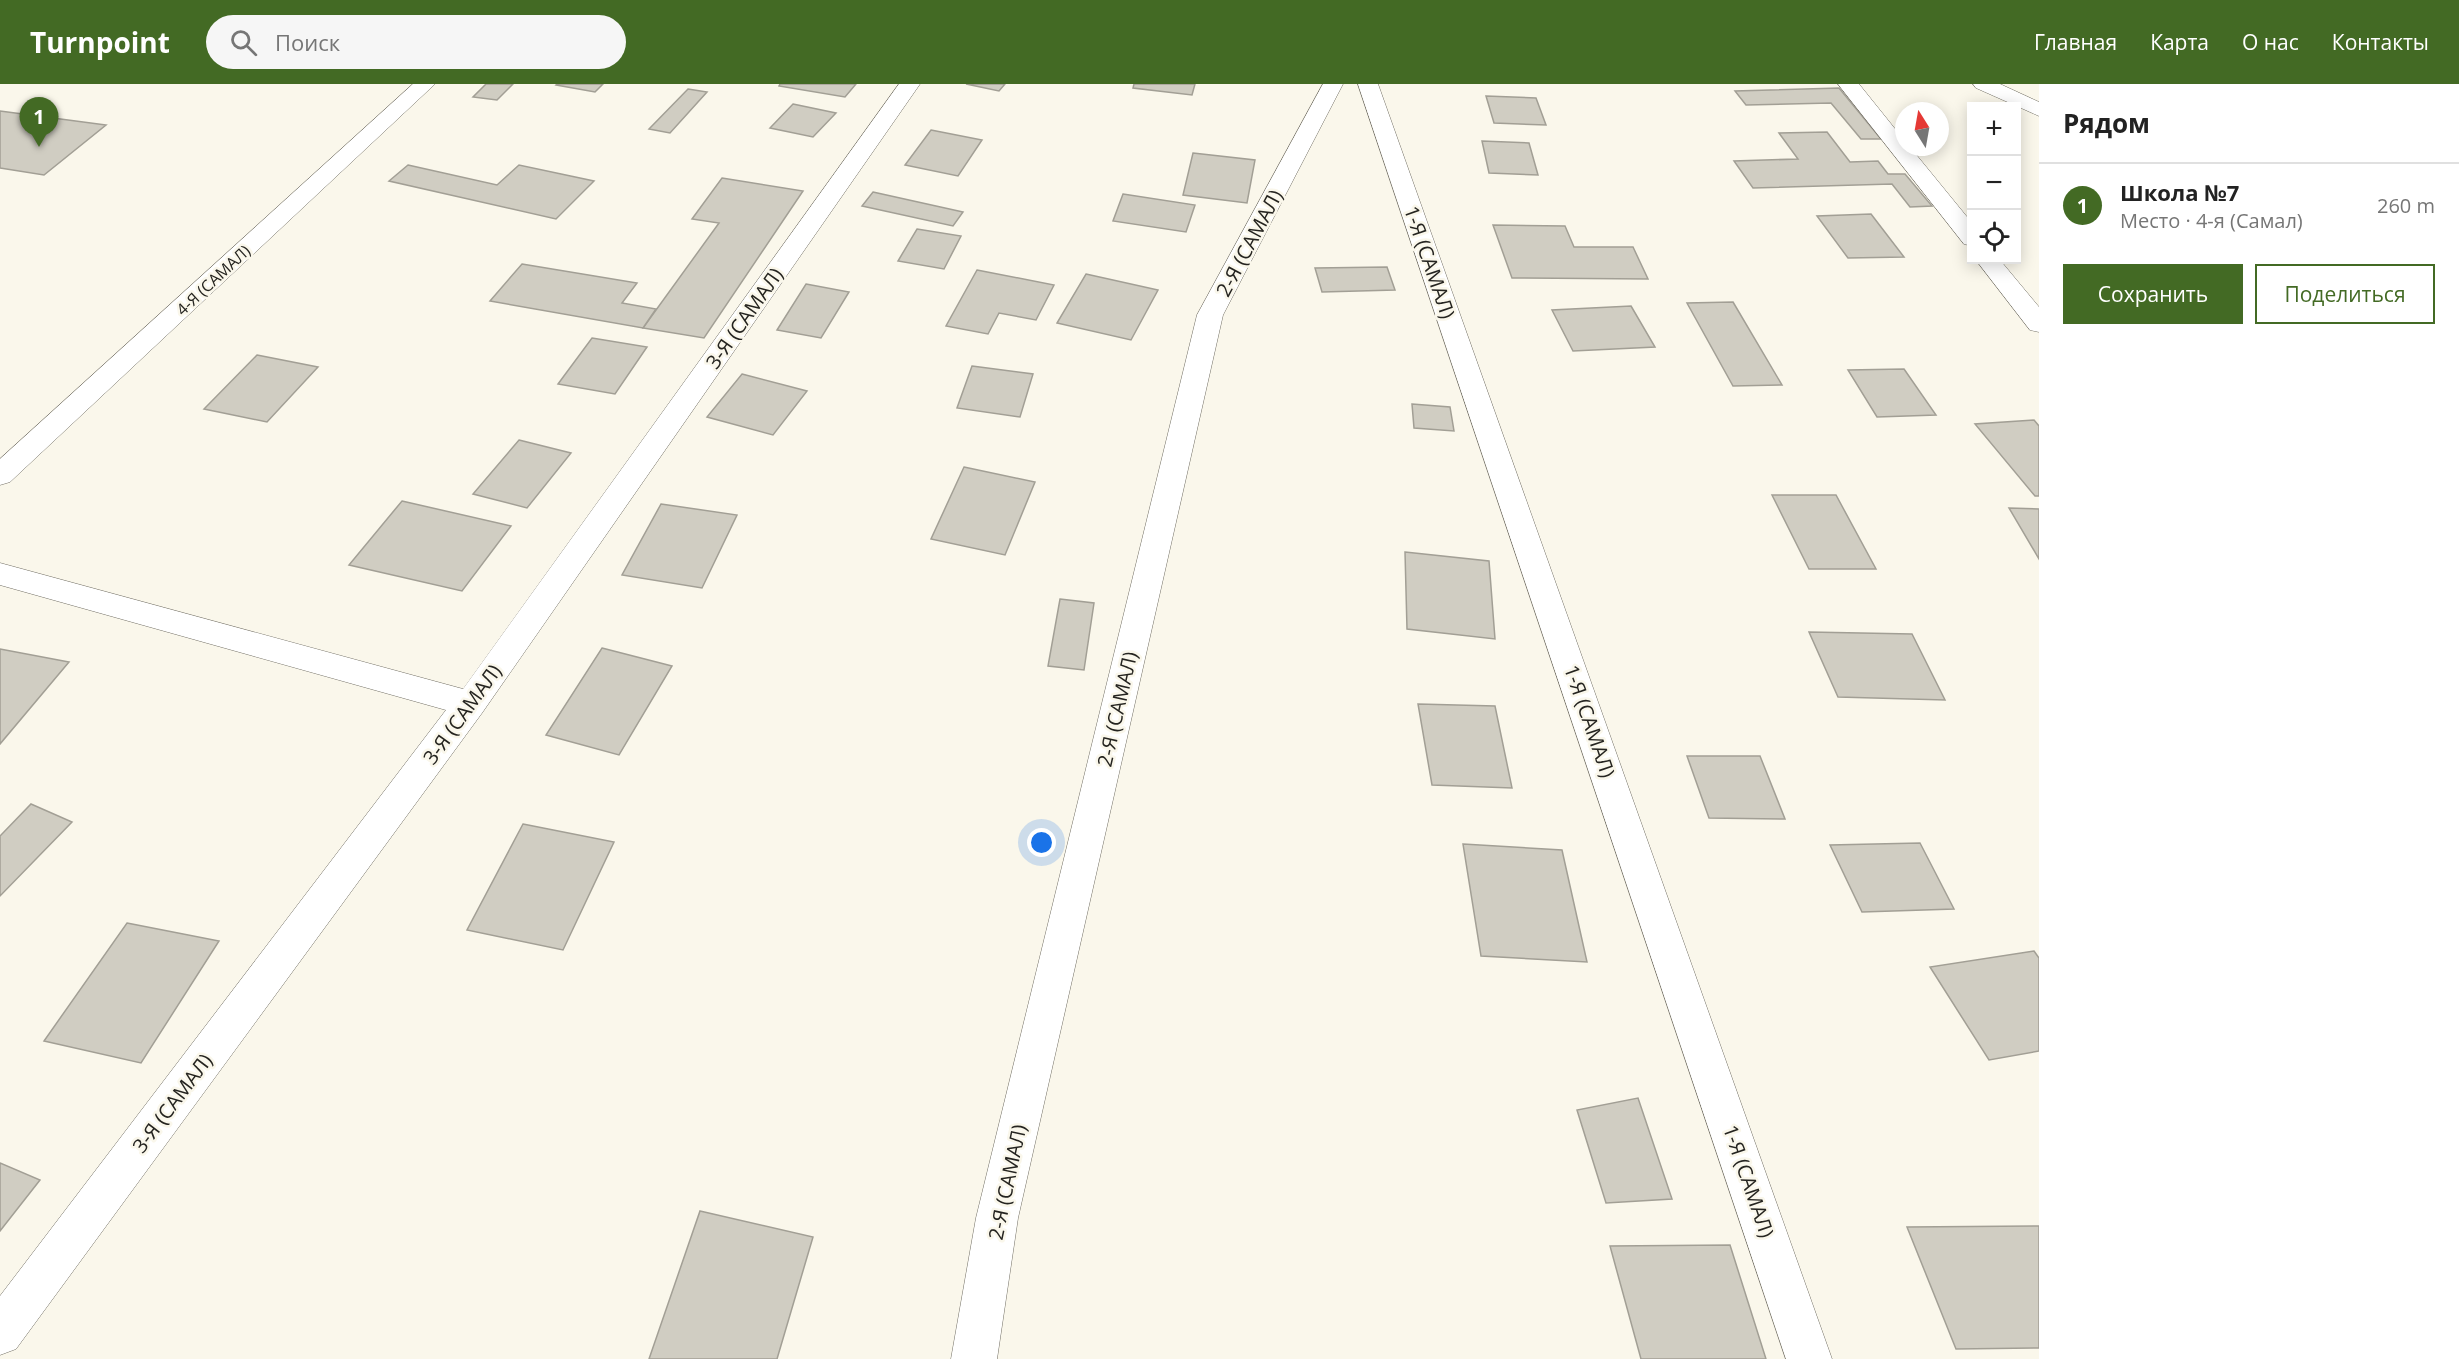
<!DOCTYPE html>
<html lang="ru">
<head>
<meta charset="utf-8">
<style>
	:root { --surface:#fff; --page:#f6f6f6; --text:#222; --muted:#767676; --line:#e0e0e0; --accent:#436a24 }
	body { margin:0; font-family:"Open Sans",sans-serif; background:var(--page); color:var(--text) }
	.controls { position:absolute; right:18px; top:18px; display:grid; overflow:hidden; border-radius:0px; box-shadow:0 3px 15px #0003 }
	.controls button { width:54px; height:54px; display:grid; place-items:center; padding:0; border:0; border-bottom:2px solid var(--line); background:var(--surface); color:var(--text); font:30px sans-serif }
	.compass { position:absolute; left:1895px; top:18px; width:54px; height:54px; border-radius:50%; background:var(--surface); box-shadow:0 3px 15px #0003; rotate:349deg }
	.you { position:absolute; left:1042px; top:759px; width:21px; height:21px; margin:-15px; border:4px solid #fff; border-radius:50%; background:#1a73e8; box-shadow:0 0 0 9px #1a73e833 }
	.badge { display:grid; place-items:center; width:39px; height:39px; border-radius:50%; background:var(--accent); color:#fff; font-size:20px; font-weight:700 }
	.pin { position:absolute; translate:-50% -50px; filter:drop-shadow(0 2px 3px #0008) }
	.pin::after { content:''; position:absolute; top:32px; width:21px; height:18px; background:inherit; clip-path:polygon(0 0,100% 0,50% 100%) }
	.list { margin:0; padding:0; list-style:none }
	h2 { display:flex; justify-content:space-between; align-items:center; height:78px; margin:0; padding:0 24px; font-size:26px }
	h2 small { font-size:20px; font-weight:400; color:var(--muted) }
	.list li { display:grid; grid-template-columns:39px 1fr auto; gap:18px; align-items:center; box-sizing:border-box; height:84px; padding:0 24px; border-top:2px solid var(--line) }
	.list b { display:block; font-size:22px; white-space:nowrap }
	.list p { margin:0; font-size:20px; white-space:nowrap; color:var(--muted) }
	.list em { font-size:20px; font-style:normal; color:var(--muted) }
	.actions { display:flex; gap:12px; padding:18px 24px }
	.actions a { flex:1; padding:14px 0; border:2px solid var(--accent); border-radius:0px; text-align:center; font-size:21px; color:var(--accent) }
	.actions .main { background:var(--accent); color:#fff }
	.icon { flex:none; width:33px; height:33px; fill:none; stroke:currentColor; stroke-width:2; stroke-linecap:round; stroke-linejoin:round }
	.map { position:relative; flex:none; width:2039px; height:1275px; overflow:hidden }
	header { display:flex; align-items:center; gap:36px; box-sizing:border-box; height:84px; padding:0 30px; background:var(--accent); color:#fff }
	header strong { font-size:28px }
	nav { display:flex; gap:33px; margin-inline-start:auto; font-size:21px }
	.search { width:420px; height:54px; background:var(--page); display:flex; align-items:center; gap:15px; box-sizing:border-box; padding:0 21px; border-radius:33px; color:var(--muted); font-size:22px }
	main { display:flex }
	aside { flex:1; background:var(--surface) }
	.map>svg:first-child { display:block }
	.building { fill:#d0cdc2; stroke:#a29f95; stroke-width:1.5 }
	.lines { fill:none; stroke-linecap:round; stroke-linejoin:round }
	.minor-casing { stroke:#716e64; stroke-width:1 }
	.minor { fill:#fff; fill-rule:evenodd }
	.labels { text-anchor:middle; dominant-baseline:central; stroke-width:5; stroke-linejoin:round; paint-order:stroke }
	.far-street-label { font-size:16px; fill:#252420; stroke:#faf7eb }
	.street-label { font-size:20px; fill:#252420; stroke:#faf7eb }
</style>
</head>
<body>
<header>
<strong>Turnpoint</strong>
<div class="search"><svg class="icon" aria-label="search" viewBox="0 0 24 24"><circle cx="10" cy="10" r="6"/><path d="M15 15l6 6"/></svg>Поиск</div>
<nav><a>Главная</a><a>Карта</a><a>О нас</a><a>Контакты</a></nav>
</header>
<main>
<div class="map">
<svg width="2039" height="1275" viewBox="0 0 2039 1275">
	<rect width="100%" height="100%" fill="#faf7eb"/>
	<g class="building">
		<path d="M486,0H513L497,16L473,13Z"/>
		<path d="M557,0H603L595,8L556,1Z"/>
		<path d="M780,0H856L845,13L779,2Z"/>
		<path d="M966,0H1005L999,7Z"/>
		<path d="M1134,0H1195L1192,11L1133,4Z"/>
		<path d="M1839,4L1881,55H1861L1831,19L1746,21L1735,7Z"/>
		<path d="M688,5L707,8L670,49L649,45Z"/>
		<path d="M1486,12L1536,14L1546,41L1494,39Z"/>
		<path d="M793,20L836,29L813,53L770,44Z"/>
		<path d="M0,27L106,41L44,91L0,84Z"/>
		<path d="M931,46L982,56L958,92L905,81Z"/>
		<path d="M1827,48L1850,78L1878,77L1888,90H1905L1932,122L1910,123L1892,100L1753,104L1734,77L1798,75L1779,49Z"/>
		<path d="M1482,57L1529,59L1538,91L1489,89Z"/>
		<path d="M1193,69L1255,76L1247,119L1183,111Z"/>
		<path d="M408,81L497,101L519,81L594,97L556,135L389,97Z"/>
		<path d="M722,94L803,107L704,254L643,244L719,139L692,135Z"/>
		<path d="M873,108L963,128L953,142L862,122Z"/>
		<path d="M1123,110L1195,121L1186,148L1113,137Z"/>
		<path d="M1871,130L1904,173L1848,174L1817,132Z"/>
		<path d="M1493,141L1565,142L1574,163H1633L1648,195L1512,194Z"/>
		<path d="M917,145L961,152L944,185L898,177Z"/>
		<path d="M522,180L637,199L622,219L656,225L643,244L490,217Z"/>
		<path d="M1387,183L1395,206L1322,208L1315,184Z"/>
		<path d="M977,186L1054,201L1036,236L999,229L988,250L946,242Z"/>
		<path d="M1086,190L1158,206L1131,256L1057,239Z"/>
		<path d="M806,200L849,208L821,254L777,246Z"/>
		<path d="M1733,218L1782,301L1733,302L1687,219Z"/>
		<path d="M1631,222L1655,263L1573,267L1552,226Z"/>
		<path d="M592,254L647,263L615,310L558,300Z"/>
		<path d="M257,271L318,283L267,338L204,325Z"/>
		<path d="M972,282L1033,290L1020,333L957,324Z"/>
		<path d="M1904,285L1936,331L1877,333L1848,286Z"/>
		<path d="M742,290L807,307L773,351L707,333Z"/>
		<path d="M1412,320L1450,323L1454,347L1414,344Z"/>
		<path d="M2034,336L2039,342V412H2035L1975,340Z"/>
		<path d="M519,356L571,369L527,424L473,410Z"/>
		<path d="M964,383L1035,398L1005,471L931,455Z"/>
		<path d="M1772,411H1836L1876,485H1809Z"/>
		<path d="M402,417L511,442L462,507L349,481Z"/>
		<path d="M661,420L737,431L702,504L622,491Z"/>
		<path d="M2009,424L2039,425V475Z"/>
		<path d="M1405,468L1489,477L1495,555L1407,545Z"/>
		<path d="M1060,515L1094,519L1084,586L1048,582Z"/>
		<path d="M1809,548L1912,550L1945,616L1838,613Z"/>
		<path d="M602,564L672,582L619,671L546,651Z"/>
		<path d="M0,565L69,578L0,660Z"/>
		<path d="M1418,620L1495,622L1512,704L1432,701Z"/>
		<path d="M1687,672H1760L1785,735L1709,734Z"/>
		<path d="M31,720L72,738L0,812V752Z"/>
		<path d="M523,740L614,758L563,866L467,846Z"/>
		<path d="M1920,759L1954,825L1862,828L1830,761Z"/>
		<path d="M1463,760L1562,766L1587,878L1481,872Z"/>
		<path d="M127,839L219,857L141,979L44,957Z"/>
		<path d="M2034,867L2039,874V967L1989,976L1930,883Z"/>
		<path d="M1638,1014L1672,1115L1606,1119L1577,1026Z"/>
		<path d="M0,1079L40,1096L0,1147Z"/>
		<path d="M700,1127L813,1153L777,1275H649Z"/>
		<path d="M2039,1142V1264L1956,1265L1907,1143Z"/>
		<path d="M1730,1161L1766,1275H1641L1610,1162Z"/>
	</g>
	<g class="lines">
		<g class="minor-casing">
			<g id="minor">
				<path d="M413,0H435L10,398L0,401V375Z"/>
				<path d="M899,0H920L482,629L16,1265L0,1271V1212L446,626L0,501V479L463,605Z"/>
				<path d="M1323,0H1343L1223,231L1018,1134L997,1275H951L976,1134L1197,231Z"/>
				<path d="M1358,0H1378L1832,1275H1786Z"/>
				<path d="M1838,0H1859L1904,56V63H1910L1972,139V162L1964,160Z"/>
				<path d="M1973,0H2000L2039,18V32L1976,4Z"/>
				<path d="M1976,176H2000L2039,223V248L2030,246Z"/>
			</g>
		</g>
		<use href="#minor" class="minor"/>
	</g>
	<g class="labels">
		<g class="far-street-label">
			<text transform="translate(213 196) rotate(-43)">4-Я (САМАЛ)</text>
		</g>
		<g class="street-label">
			<text transform="translate(1249 159) rotate(-62)">2-Я (САМАЛ)</text>
			<text transform="translate(1430 178) rotate(71)">1-Я (САМАЛ)</text>
			<text transform="translate(744 234) rotate(-55)">3-Я (САМАЛ)</text>
			<text transform="translate(1117 625) rotate(-77)">2-Я (САМАЛ)</text>
			<text transform="translate(462 630) rotate(-54)">3-Я (САМАЛ)</text>
			<text transform="translate(1590 637) rotate(71)">1-Я (САМАЛ)</text>
			<text transform="translate(172 1019) rotate(-53)">3-Я (САМАЛ)</text>
			<text transform="translate(1749 1097) rotate(71)">1-Я (САМАЛ)</text>
			<text transform="translate(1007 1098) rotate(-78)">2-Я (САМАЛ)</text>
		</g>
	</g>
</svg>
<div class="controls">
<button>+</button>
<button>−</button>
<button><svg class="icon" aria-label="locate" viewBox="0 0 24 24"><circle cx="12" cy="12" r="6"/><path d="M12 2v4M12 18v4M2 12h4M18 12h4"/></svg></button>
</div>
<svg class="compass" viewBox="-18 -18 36 36"><path d="M0-13l5 13h-10z" fill="#e53935"/><path d="M0 13l5-13h-10z" fill="#767676"/></svg>
<div class="you"></div>
<div class="pin badge" style="left:39px;top:63px">1</div>
</div>
<aside>
<h2>Рядом<small></small></h2>
<ul class="list">
<li><span class="badge">1</span><div><b>Школа №7</b><p>Место · 4-я (Самал)</p></div><em>260 m</em></li>
</ul>
<div class="actions"><a class="main">Сохранить</a><a>Поделиться</a></div>
</aside>
</main>
</body>
</html>
